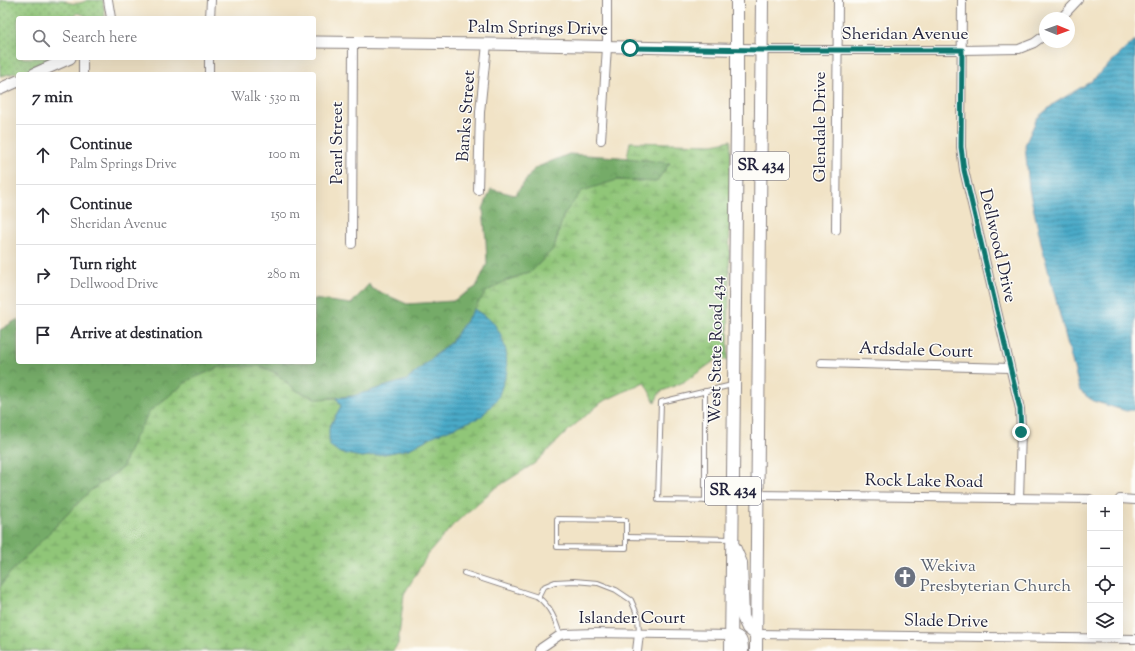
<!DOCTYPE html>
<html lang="en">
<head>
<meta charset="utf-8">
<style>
	:root { --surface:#fff; --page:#f7f7f7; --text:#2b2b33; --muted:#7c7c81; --line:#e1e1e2 }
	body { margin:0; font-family:"Sorts Mill Goudy",serif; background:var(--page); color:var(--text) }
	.controls { position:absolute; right:12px; bottom:12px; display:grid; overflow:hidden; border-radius:4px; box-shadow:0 4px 16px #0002 }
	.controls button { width:36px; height:36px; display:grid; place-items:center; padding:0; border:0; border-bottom:1px solid var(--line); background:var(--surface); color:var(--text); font:20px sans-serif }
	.compass { position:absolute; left:1039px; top:12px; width:36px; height:36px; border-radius:50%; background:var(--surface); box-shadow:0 4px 16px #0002; rotate:91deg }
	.stop { position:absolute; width:12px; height:12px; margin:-9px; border:3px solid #0f766e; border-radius:50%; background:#fff }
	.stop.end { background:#0f766e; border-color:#fff; box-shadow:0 1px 4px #0008 }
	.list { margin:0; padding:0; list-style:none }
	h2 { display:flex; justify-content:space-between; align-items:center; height:52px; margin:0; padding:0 16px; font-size:17px }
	h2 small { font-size:13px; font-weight:400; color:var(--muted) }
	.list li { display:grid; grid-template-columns:26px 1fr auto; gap:12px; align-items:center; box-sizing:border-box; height:60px; padding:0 16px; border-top:1px solid var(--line) }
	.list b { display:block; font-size:15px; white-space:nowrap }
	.list p { margin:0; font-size:13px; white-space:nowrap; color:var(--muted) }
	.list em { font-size:13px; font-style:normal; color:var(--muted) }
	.icon { flex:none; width:22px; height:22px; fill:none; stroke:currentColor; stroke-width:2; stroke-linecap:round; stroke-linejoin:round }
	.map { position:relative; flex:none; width:1135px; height:651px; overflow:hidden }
	.search { position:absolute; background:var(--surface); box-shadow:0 4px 16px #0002; left:16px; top:16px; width:300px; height:44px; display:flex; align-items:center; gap:10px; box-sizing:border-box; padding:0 14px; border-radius:4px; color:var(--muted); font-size:15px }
	.panel { position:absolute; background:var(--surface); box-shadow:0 4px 16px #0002; left:16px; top:72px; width:300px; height:292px; border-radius:4px }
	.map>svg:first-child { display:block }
	.grass { fill:url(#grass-dots); stroke:#59745a }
	.forest { fill:url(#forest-crowns); stroke:#4b6652 }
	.wetland { fill:url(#wetland-marsh); stroke:#59745a }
	.water { fill:url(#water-rules); stroke:#366682 }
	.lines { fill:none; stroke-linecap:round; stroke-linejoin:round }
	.lane-casing { stroke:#8a8280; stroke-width:6 }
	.street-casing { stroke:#8a8280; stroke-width:10 }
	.secondary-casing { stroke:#8a8280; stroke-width:13 }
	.primary-casing { stroke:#8a8280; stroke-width:14 }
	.lane { stroke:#fff; stroke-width:4 }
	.street { stroke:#fff; stroke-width:8 }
	.secondary { stroke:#fff; stroke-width:11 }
	.primary { stroke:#fff; stroke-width:12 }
	.route { stroke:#0f766e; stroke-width:5 }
	.labels { text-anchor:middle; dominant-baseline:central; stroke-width:3; stroke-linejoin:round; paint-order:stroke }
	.shield { fill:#fdfcf7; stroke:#646373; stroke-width:1 }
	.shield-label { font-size:16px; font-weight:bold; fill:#22223b }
	.street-label { font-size:17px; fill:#22223b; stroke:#fdfcf7 }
	.worship-label { font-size:17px; fill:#5b616d; stroke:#fdfcf7; text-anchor:start }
</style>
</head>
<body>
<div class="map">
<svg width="1135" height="651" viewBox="0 0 1135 651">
	<defs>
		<pattern id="grass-dots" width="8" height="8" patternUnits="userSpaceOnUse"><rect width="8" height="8" fill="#90c678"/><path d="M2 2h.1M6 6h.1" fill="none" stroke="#75a064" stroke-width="1.8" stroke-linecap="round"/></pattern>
		<pattern id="forest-crowns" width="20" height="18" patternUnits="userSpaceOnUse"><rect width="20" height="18" fill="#74ab68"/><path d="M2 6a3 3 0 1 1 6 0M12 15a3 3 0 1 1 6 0" fill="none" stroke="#5f8b57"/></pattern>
		<pattern id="wetland-marsh" width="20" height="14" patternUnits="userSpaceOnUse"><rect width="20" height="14" fill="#90c678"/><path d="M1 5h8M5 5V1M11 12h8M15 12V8" fill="none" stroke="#75a064"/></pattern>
		<pattern id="water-rules" width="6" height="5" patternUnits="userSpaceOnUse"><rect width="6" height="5" fill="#49aac8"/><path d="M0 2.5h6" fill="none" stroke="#3c8aa4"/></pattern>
	</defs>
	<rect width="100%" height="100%" fill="#fdfcf7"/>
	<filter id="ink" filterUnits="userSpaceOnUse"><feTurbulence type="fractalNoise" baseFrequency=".025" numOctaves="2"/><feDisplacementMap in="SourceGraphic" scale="8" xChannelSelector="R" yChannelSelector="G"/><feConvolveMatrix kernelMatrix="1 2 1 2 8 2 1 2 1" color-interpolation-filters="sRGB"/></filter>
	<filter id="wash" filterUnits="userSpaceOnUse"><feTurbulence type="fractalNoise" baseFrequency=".012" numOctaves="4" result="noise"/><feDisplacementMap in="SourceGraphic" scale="16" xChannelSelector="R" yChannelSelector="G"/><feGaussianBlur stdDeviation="0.9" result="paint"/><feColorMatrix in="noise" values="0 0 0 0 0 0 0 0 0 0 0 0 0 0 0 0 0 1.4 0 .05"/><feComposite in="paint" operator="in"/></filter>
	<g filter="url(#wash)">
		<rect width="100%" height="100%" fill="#f1e3c6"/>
		<path class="grass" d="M0,0H64C69,5 82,4 87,0H103L105,15V18H87C85,15 82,14 78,13L71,18H18V58H59C37,67 23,72 0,76Z"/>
		<path class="forest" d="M569,154L619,157L670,163L656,182L617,180L564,214L554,248L532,271L503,282L486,292L452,341L407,380L353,396L318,399L297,391L274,372L134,439L122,468L90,491L10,573L0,587V330L18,319V362H314V299L351,304L369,284L371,288L407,304L453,301L476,287L487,264L486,241L483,209L491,189L515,195L535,168Z"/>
		<path class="wetland" d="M731,140L728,360L717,359L686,381L660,392L655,402L644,382L602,402L571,428L535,463L494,489L453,525L428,554L404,594L398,644L393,651H0V587L10,573L90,491L122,468L134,439L150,411L189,380L220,367L260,366L274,372L297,391L318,399L337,398L341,406L329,428L362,457L384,454L409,449L433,436L493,322L474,309L486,292L503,282L532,271L554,248L564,214L582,191L617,180L656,182L670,163L627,158L630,142L714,144Z"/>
		<g class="water">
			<path d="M1135,40V410L1126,411L1093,401L1080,391L1043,251L1029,189L1025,145L1037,118L1055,103L1090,82Z"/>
			<path d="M474,309L493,322L501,335L506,351L507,372L498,398L481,417L433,436L409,449L384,454L362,457L340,453L329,445V428L341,406L337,398L353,396L407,380L452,341Z"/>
		</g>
	</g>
	<g filter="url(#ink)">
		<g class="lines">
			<g class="lane-casing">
				<g id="lane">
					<path d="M730,499L720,501L658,500L661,402L732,385"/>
					<path d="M705,501V391"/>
					<path d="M557,519L626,520V548L557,547Z"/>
					<path d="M626,537L732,539"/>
					<path d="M464,573L538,597C551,608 555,619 560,635"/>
					<path d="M538,597L543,587L555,582L574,581L598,583L616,590L631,600L638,616L639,633"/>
				</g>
			</g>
			<g class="street-casing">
				<g id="street">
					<path d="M108,0L111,18"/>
					<path d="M962,0L961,147L964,170L1020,409L1021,431L1019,498"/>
					<path d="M210,18L211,0"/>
					<path d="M1061,18L1078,0"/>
					<path d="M762,50H962L1019,49L1034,43L1045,35"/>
					<path d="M83,74V58"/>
					<path d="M209,74V58"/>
					<path d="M601,140L607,47V0"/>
					<path d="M478,190L480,112L487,44"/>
					<path d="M836,230L838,0"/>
					<path d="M352,244L353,43"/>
					<path d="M821,363L1010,368"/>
					<path d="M758,495L1090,499"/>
					<path d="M1120,499L1135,500"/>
					<path d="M756,634L1135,639"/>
					<path d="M540,651L541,648L560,635L565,634L595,633L731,635"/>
					<path d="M637,651L639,634"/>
				</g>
			</g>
			<g class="secondary-casing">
				<g id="secondary">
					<path d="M314,42L487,44L762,50"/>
					<path d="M34,74L70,58"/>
					<path d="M0,89L18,81"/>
				</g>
			</g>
			<g class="primary-casing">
				<g id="primary">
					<path d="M734,547L741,563L743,617L748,628L756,634"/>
					<path d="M731,635C741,637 742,641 742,651"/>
					<path d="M731,651L737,125V0"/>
					<path d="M756,651L762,0"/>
				</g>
			</g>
			<use href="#lane" class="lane"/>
			<use href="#street" class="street"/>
			<use href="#secondary" class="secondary"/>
			<use href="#primary" class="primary"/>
		</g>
	</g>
	<g class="lines" filter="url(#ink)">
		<path class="route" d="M630,48L762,50H962L961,147L964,170L1020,409L1021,432"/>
	</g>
	<defs>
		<g id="church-disc" transform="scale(1.15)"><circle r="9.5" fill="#6b7280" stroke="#fdfcf7"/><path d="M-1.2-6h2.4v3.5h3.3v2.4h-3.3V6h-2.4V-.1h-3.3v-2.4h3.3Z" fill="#fff"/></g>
	</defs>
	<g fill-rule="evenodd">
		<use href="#church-disc" x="905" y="577"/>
	</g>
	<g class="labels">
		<g class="shield">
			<rect x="733" y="152" width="56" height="28" rx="3"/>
			<rect x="705" y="477" width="56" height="28" rx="3"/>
		</g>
		<g class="shield-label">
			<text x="761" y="166">SR 434</text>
			<text x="733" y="491">SR 434</text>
		</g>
		<g class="street-label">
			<text transform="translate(538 29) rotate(1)">Palm Springs Drive</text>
			<text x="905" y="35">Sheridan Avenue</text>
			<text transform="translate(467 116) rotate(-86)">Banks Street</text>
			<text transform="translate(821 127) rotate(-90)">Glendale Drive</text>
			<text transform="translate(338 143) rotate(-90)">Pearl Street</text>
			<text transform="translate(997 246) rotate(77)">Dellwood Drive</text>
			<text transform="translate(717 350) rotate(-89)">West State Road 434</text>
			<text transform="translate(916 351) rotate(2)">Ardsdale Court</text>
			<text transform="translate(924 482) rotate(1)">Rock Lake Road</text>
			<text x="632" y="619">Islander Court</text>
			<text transform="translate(946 622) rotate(1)">Slade Drive</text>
		</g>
		<g class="worship-label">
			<text x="920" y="567">Wekiva<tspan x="920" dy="20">Presbyterian Church</tspan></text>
		</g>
	</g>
</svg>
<div class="controls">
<button>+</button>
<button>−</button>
<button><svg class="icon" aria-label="locate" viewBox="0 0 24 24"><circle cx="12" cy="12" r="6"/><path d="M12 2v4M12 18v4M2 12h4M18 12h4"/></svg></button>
<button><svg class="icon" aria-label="layers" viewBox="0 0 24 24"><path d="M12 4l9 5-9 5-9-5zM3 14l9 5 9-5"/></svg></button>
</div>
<svg class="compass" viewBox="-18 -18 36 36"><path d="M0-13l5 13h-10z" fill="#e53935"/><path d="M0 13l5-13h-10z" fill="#7c7c81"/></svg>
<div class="stop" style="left:630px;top:48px"></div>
<div class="stop end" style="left:1021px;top:432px"></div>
<div class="search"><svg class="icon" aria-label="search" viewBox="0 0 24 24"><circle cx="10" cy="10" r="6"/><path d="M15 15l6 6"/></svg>Search here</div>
<section class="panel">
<h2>7 min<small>Walk · 530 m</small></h2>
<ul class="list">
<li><svg class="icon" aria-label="ahead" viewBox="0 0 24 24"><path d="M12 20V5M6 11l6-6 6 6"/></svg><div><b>Continue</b><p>Palm Springs Drive</p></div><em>100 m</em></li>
<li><svg class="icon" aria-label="ahead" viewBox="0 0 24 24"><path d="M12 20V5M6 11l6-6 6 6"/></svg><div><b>Continue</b><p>Sheridan Avenue</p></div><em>150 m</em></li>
<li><svg class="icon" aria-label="right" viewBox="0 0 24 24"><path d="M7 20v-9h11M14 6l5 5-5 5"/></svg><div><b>Turn right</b><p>Dellwood Drive</p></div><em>280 m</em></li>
<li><svg class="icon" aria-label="arrive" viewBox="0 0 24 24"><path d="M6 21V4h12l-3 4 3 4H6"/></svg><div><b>Arrive at destination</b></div></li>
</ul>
</section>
</div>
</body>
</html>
